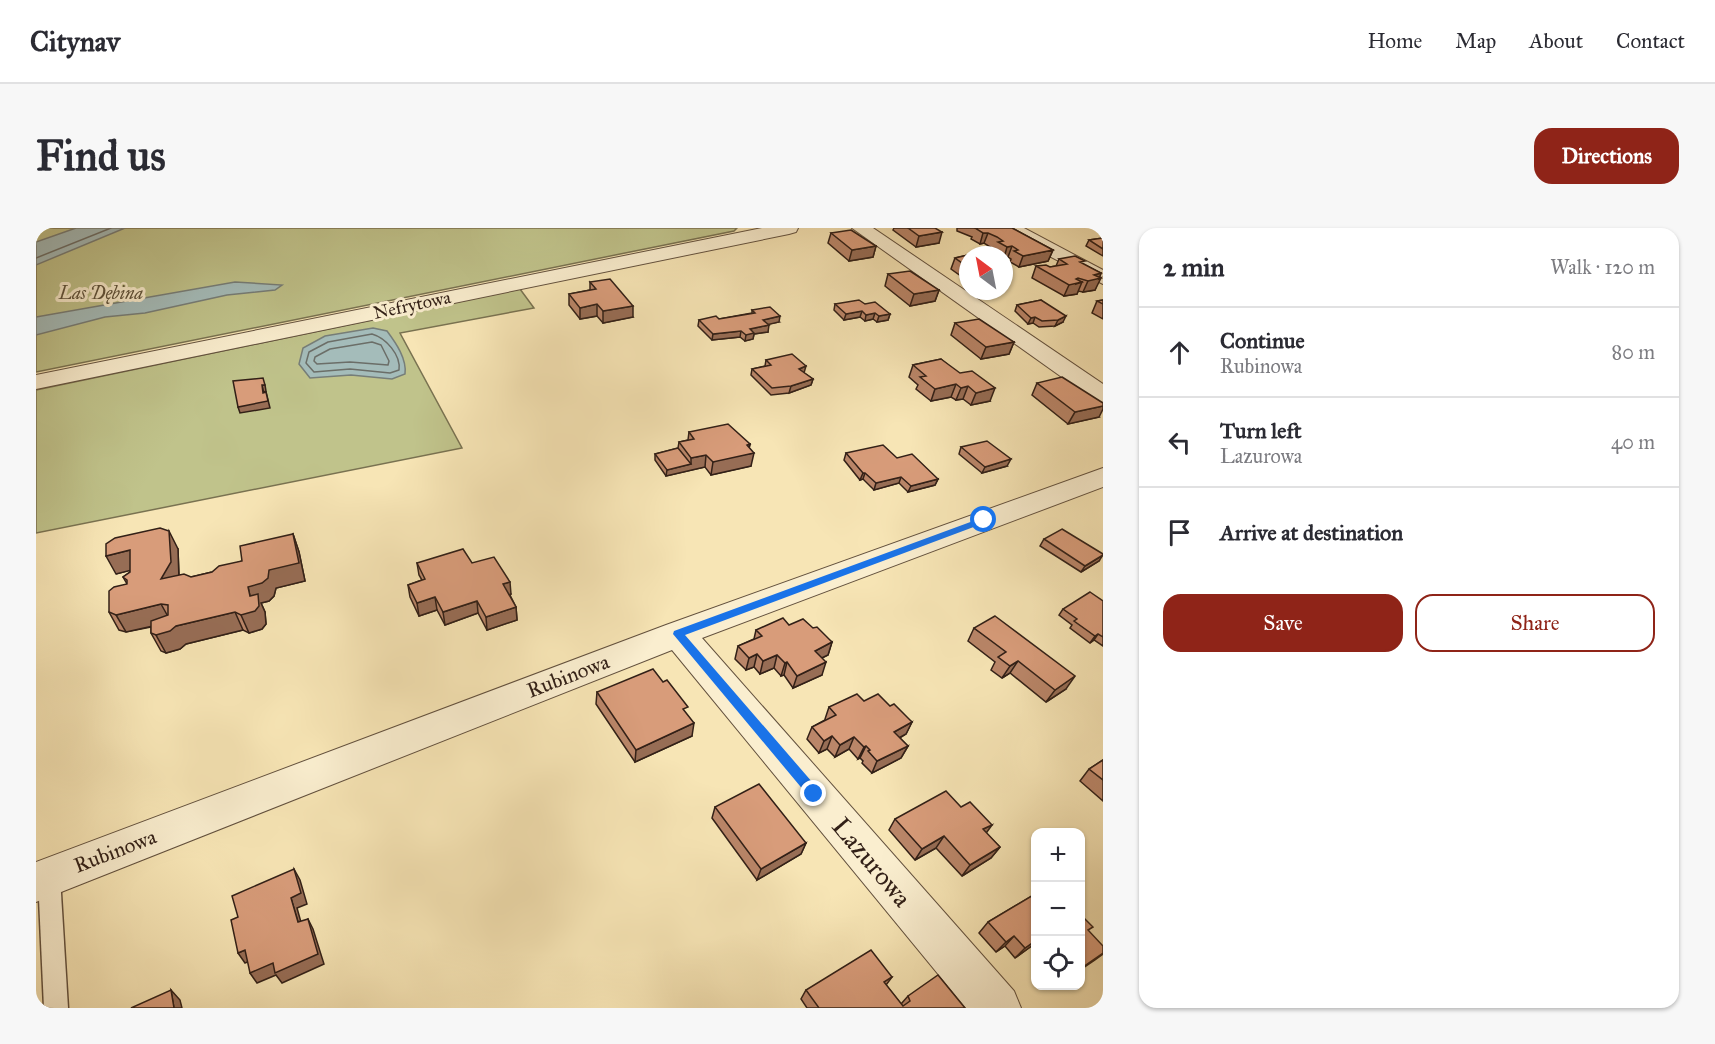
<!DOCTYPE html>
<html lang="en">
<head>
<meta charset="utf-8">
<style>
	:root { --surface:#fff; --page:#f7f7f7; --text:#2b2b33; --muted:#7c7c81; --line:#e1e1e2; --accent:#8f2418 }
	body { margin:0; font-family:"IM FELL Great Primer",serif; background:var(--page); color:var(--text) }
	.controls { position:absolute; right:18px; bottom:18px; display:grid; overflow:hidden; border-radius:12px; box-shadow:0 2px 4px #0004 }
	.controls button { width:54px; height:54px; display:grid; place-items:center; padding:0; border:0; border-bottom:2px solid var(--line); background:var(--surface); color:var(--text); font:30px sans-serif }
	.compass { position:absolute; left:923px; top:18px; width:54px; height:54px; border-radius:50%; background:var(--surface); box-shadow:0 2px 4px #0004; rotate:328deg }
	.stop { position:absolute; width:18px; height:18px; margin:-14px; border:4px solid #1a73e8; border-radius:50%; background:#fff }
	.stop.end { background:#1a73e8; border-color:#fff; box-shadow:0 2px 6px #0008 }
	.list { margin:0; padding:0; list-style:none }
	h2 { display:flex; justify-content:space-between; align-items:center; height:78px; margin:0; padding:0 24px; font-size:26px }
	h2 small { font-size:20px; font-weight:400; color:var(--muted) }
	.list li { display:grid; grid-template-columns:39px 1fr auto; gap:18px; align-items:center; box-sizing:border-box; height:90px; padding:0 24px; border-top:2px solid var(--line) }
	.list b { display:block; font-size:22px; white-space:nowrap }
	.list p { margin:0; font-size:20px; white-space:nowrap; color:var(--muted) }
	.list em { font-size:20px; font-style:normal; color:var(--muted) }
	.actions { display:flex; gap:12px; padding:18px 24px }
	.actions a { flex:1; padding:14px 0; border:2px solid var(--accent); border-radius:18px; text-align:center; font-size:21px; color:var(--accent) }
	.actions .main { background:var(--accent); color:#fff }
	.icon { flex:none; width:33px; height:33px; fill:none; stroke:currentColor; stroke-width:2; stroke-linecap:round; stroke-linejoin:round }
	.map { position:relative; flex:none; width:1067px; height:780px; overflow:hidden; border-radius:18px }
	header { display:flex; align-items:center; gap:36px; box-sizing:border-box; height:84px; padding:0 30px; background:var(--surface); border-bottom:2px solid var(--line) }
	header strong { font-size:28px }
	nav { display:flex; gap:33px; margin-inline-start:auto; font-size:21px }
	.intro { display:flex; align-items:center; justify-content:space-between; box-sizing:border-box; height:144px; padding:0 36px }
	h1 { margin:0; font-size:42px }
	.button { padding:15px 27px; border-radius:18px; background:var(--accent); color:#fff; font-size:21px; font-weight:700 }
	main { display:flex; gap:36px; padding:0 36px }
	aside { flex:1; background:var(--surface); border-radius:18px; box-shadow:0 2px 4px #0004 }
	.map>svg:first-child { display:block }
	.green { fill:#c0c38b; stroke:#797251; stroke-width:1.5 }
	.water { fill:#a4bcba; stroke:#767e79; stroke-width:1.5 }
	.lines { fill:none; stroke-linecap:round; stroke-linejoin:round }
	.shore { stroke:#6b6e68; stroke-width:1.5 }
	.lane-casing { stroke:#63513e; stroke-width:3 }
	.street-casing { stroke:#63513e; stroke-width:2 }
	.lane { fill:#faeecf; fill-rule:evenodd }
	.street { fill:#faeecf; fill-rule:evenodd }
	.wall { fill:#ba8669; stroke:#322017; stroke-width:1.5 }
	.shaded-wall { fill:#976d55; stroke:#322017; stroke-width:1.5 }
	.building { fill:#d89c7a; stroke:#322017; stroke-width:1.5 }
	.route { fill:#1a73e8 }
	.labels { text-anchor:middle; dominant-baseline:central; stroke-width:6; stroke-linejoin:round; paint-order:stroke }
	.far-park-label { font-size:18px; font-style:italic; fill:#5d513a; stroke:#faeecf }
	.far-street-label { font-size:18px; fill:#322017; stroke:#faeecf }
	.street-label { font-size:21px; fill:#322017; stroke:#faeecf }
	.near-street-label { font-size:26px; fill:#322017; stroke:#faeecf }
</style>
</head>
<body>
<header>
<strong>Citynav</strong>
<nav><a>Home</a><a>Map</a><a>About</a><a>Contact</a></nav>
</header>
<div class="intro"><h1>Find us</h1><a class="button">Directions</a></div>
<main>
<div class="map">
<svg width="1067" height="780" viewBox="0 0 1067 780">
	<rect width="100%" height="100%" fill="#f7e5b5"/>
	<filter id="stains"><feTurbulence type="fractalNoise" baseFrequency=".00333" numOctaves="4"/><feColorMatrix values="0 0 0 0 .2 0 0 0 0 .09 0 0 0 0 .02 0 0 0 .5 -.17"/></filter>
	<radialGradient id="worn" r=".72"><stop offset=".6" stop-color="#630" stop-opacity="0"/><stop offset="1" stop-color="#630" stop-opacity=".3"/></radialGradient>
	<g class="green">
		<path d="M0,0H701L698,3L0,144Z"/>
		<path d="M484,61L498,80L364,105L426,220L0,305V162Z"/>
	</g>
	<g class="water">
		<path d="M40,0H89L0,37V14Z"/>
		<path d="M199,54L246,57L239,62L191,67L109,85L69,89L0,107V89Z"/>
		<path d="M337,100L351,103C360,115 371,131 369,146L356,151L315,147L274,150L263,136L267,120L289,108Z"/>
	</g>
	<g class="lines">
		<g class="shore">
			<path d="M0,30L75,0"/>
			<path d="M336,106C350,110 365,127 363,142L354,145L314,141L278,144L270,135L273,124L292,114Z"/>
			<path d="M336,114L345,117L353,133L352,137L314,134L281,136L278,133L279,129L294,121Z"/>
		</g>
		<g class="lane-casing">
			<path id="lane" d="M13,639L21,642L24,649L32,780H8L2,649L5,642Z"/>
		</g>
		<g class="street-casing">
			<g id="street">
				<path d="M726,0H762L760,4L753,6L0,161V147Z"/>
				<path d="M816,0H837L1067,156V174L1058,172Z"/>
				<path d="M965,0H988L1067,42V56L967,4Z"/>
				<path d="M1067,240V259L666,410L978,763L985,780H930L636,422L0,674V634L630,397Z"/>
			</g>
		</g>
		<use href="#lane" class="lane"/>
		<use href="#street" class="street"/>
	</g>
	<g class="wall">
		<path d="M858,0H899L903,15L880,19L857,2Z"/>
		<path d="M921,0H976L1017,22L1012,33L983,39L974,34L975,31L972,29L968,30V27H962L958,25L959,22L948,15L944,16L935,11L936,9L921,3Z"/>
		<path d="M795,5L840,18L837,29L813,33L792,15Z"/>
		<path d="M1067,10V28L1050,18L1053,12Z"/>
		<path d="M932,27V53L915,41L919,30Z"/>
		<path d="M1023,31L1047,36L1065,45L1059,62L1047,64L1042,63L1041,66L1028,68L996,50L1000,38L1014,39L1020,38Z"/>
		<path d="M852,46L903,62L899,73L874,78L849,58Z"/>
		<path d="M554,54L597,89L567,95L561,88L544,91L533,77V66L554,62Z"/>
		<path d="M1005,72L1027,94L1019,98L1003,99L997,95L992,96L979,83L981,77Z"/>
		<path d="M1067,72V91L1056,85L1061,73Z"/>
		<path d="M799,76H829L854,86L852,92L841,94L837,91L829,93L824,89L808,92L798,82Z"/>
		<path d="M716,82L743,94L732,96V104L718,106L717,111L709,113L704,109L676,112L662,98L663,92L683,91L716,85Z"/>
		<path d="M919,95L978,114L973,126L945,131L915,107Z"/>
		<path d="M905,131L954,173L935,177L927,171L920,172L915,169L895,173L880,161L882,157L873,149L877,137Z"/>
		<path d="M730,132L768,145L777,151L775,157L753,165L735,167L715,147L716,141L729,138Z"/>
		<path d="M1001,155L1063,189L1032,196L996,167Z"/>
		<path d="M653,204L714,216L713,220L715,238L675,247L669,239L630,248L619,232V226L642,220L643,214L652,212Z"/>
		<path d="M925,219L971,238L946,245L923,226Z"/>
		<path d="M810,225L861,230L902,251L899,257L872,264L863,255L838,262L827,251L824,252L808,232Z"/>
		<path d="M257,306L263,324L269,353L240,360L238,368L233,373L225,375L229,384L230,396L226,401L213,405L207,402L150,416L144,421L130,425L125,423L115,405V399L90,404L83,402L73,384L91,356L87,349L94,344V342L80,346L142,321L143,347L155,349L176,344L206,333Z"/>
		<path d="M1008,311L1063,333L1045,344L1004,318Z"/>
		<path d="M381,335H436L475,366L474,367L480,379L481,392L451,402L442,385L409,397L401,382L383,388L374,369L372,357L386,352L383,347Z"/>
		<path d="M1067,373V418L1058,412L1054,415L1034,400L1036,397L1023,387L1027,381Z"/>
		<path d="M753,397L777,400L796,414L792,427L786,430V447L757,460L748,447L745,448L738,440L724,446L718,439L710,442L699,431L702,418L718,411L720,402Z"/>
		<path d="M938,400L1030,461L1010,474L974,445L966,450L955,442L959,434L932,413Z"/>
		<path d="M561,464L650,486L656,508L599,534L560,476Z"/>
		<path d="M828,473L854,478L876,494L870,506L864,510L872,518L865,530L836,545L826,535L827,533L824,530L822,531L813,521L799,529L791,521L783,525L771,511L776,499L789,492V491L793,479Z"/>
		<path d="M1067,532V573L1044,553L1053,541Z"/>
		<path d="M679,579L770,615L765,626L721,652L676,590Z"/>
		<path d="M859,591L950,605L964,619L955,630L926,648L900,620L879,632L853,602Z"/>
		<path d="M999,666V720L997,717L979,730L969,718L960,724L943,705L952,694Z"/>
		<path d="M856,749L850,757L865,776L872,768L929,780H771L765,771L770,762Z"/>
	</g>
	<g class="shaded-wall">
		<path d="M906,4L903,15L880,19L883,8Z"/>
		<path d="M947,5H952L948,15L944,16Z"/>
		<path d="M840,18L837,29L813,33L816,22Z"/>
		<path d="M976,18L972,29L968,30L971,19Z"/>
		<path d="M1017,22L1012,33L983,39L987,28Z"/>
		<path d="M971,44L968,53V45Z"/>
		<path d="M1065,45L1063,51L1065,50L1059,62L1047,64L1052,53L1058,47Z"/>
		<path d="M1042,50L1040,56L1046,54L1041,66L1028,68L1033,57L1040,51Z"/>
		<path d="M903,62L899,73L874,78L878,66Z"/>
		<path d="M561,76V88L544,91V80Z"/>
		<path d="M597,78V89L567,95V83Z"/>
		<path d="M826,83L824,89L808,92L810,86Z"/>
		<path d="M839,85L837,91L829,93L830,87Z"/>
		<path d="M854,86L852,92L841,94L843,88Z"/>
		<path d="M744,88L743,94L726,98L727,92Z"/>
		<path d="M1030,88L1027,94L1019,98L1022,92Z"/>
		<path d="M999,89L997,95L992,96L995,90Z"/>
		<path d="M733,97L732,104L718,106L717,111L709,113L710,107L714,101Z"/>
		<path d="M705,103L704,109L676,112L677,106Z"/>
		<path d="M978,114L973,126L945,131L950,119Z"/>
		<path d="M770,138L768,145L763,141Z"/>
		<path d="M777,151L775,157L753,165L755,158Z"/>
		<path d="M920,156L915,169L895,173L899,161Z"/>
		<path d="M226,157H229L230,163L228,164L229,171Z"/>
		<path d="M932,158L927,171L920,172L925,160Z"/>
		<path d="M959,160L954,173L935,177L940,165Z"/>
		<path d="M230,164L234,180L204,185L202,179Z"/>
		<path d="M1067,178V181L1063,189L1032,196L1039,184Z"/>
		<path d="M714,216L712,226L718,225L715,238L675,247L677,234L711,217Z"/>
		<path d="M670,227L669,239L630,248L631,242L655,236V230Z"/>
		<path d="M975,231L971,238L946,245L949,239Z"/>
		<path d="M827,245H829L827,251L824,252Z"/>
		<path d="M865,249L863,255L838,262L840,255Z"/>
		<path d="M902,251L899,257L872,264L875,258Z"/>
		<path d="M133,303L142,321L143,352L125,351Z"/>
		<path d="M257,306L263,324L269,353L240,360L238,368L233,373L225,375L229,384L230,396L226,401L213,405L205,387L214,368L212,359L233,342Z"/>
		<path d="M94,322L104,340L80,346L70,328Z"/>
		<path d="M1067,327L1063,333L1045,344L1049,338Z"/>
		<path d="M474,354L475,366L468,369L467,356Z"/>
		<path d="M399,369L401,382L383,388L381,375Z"/>
		<path d="M441,373L442,385L409,397L407,384Z"/>
		<path d="M125,376L135,394L90,404L80,387Z"/>
		<path d="M480,379L481,392L451,402L450,389Z"/>
		<path d="M199,384L207,402L150,416L144,421L130,425L120,407L140,398Z"/>
		<path d="M1062,406L1058,412L1054,415L1059,408Z"/>
		<path d="M796,414L792,427L775,435L779,423Z"/>
		<path d="M721,426L718,439L710,442L713,430Z"/>
		<path d="M741,427L738,440L724,446L727,433Z"/>
		<path d="M982,433L974,445L966,450L974,438Z"/>
		<path d="M751,434L748,447L745,448L749,435Z"/>
		<path d="M790,434L786,447L757,460L761,448Z"/>
		<path d="M1039,448L1030,461L1010,474L1019,462Z"/>
		<path d="M876,494L870,506L852,516L858,504Z"/>
		<path d="M658,495L656,508L599,534L600,522Z"/>
		<path d="M796,508L791,521L783,525L788,513Z"/>
		<path d="M818,509L813,521L799,529L804,517Z"/>
		<path d="M830,518L824,530L822,531L828,519Z"/>
		<path d="M872,518L865,530L836,545L841,533Z"/>
		<path d="M956,597L948,608L947,601Z"/>
		<path d="M908,608L900,620L879,632L886,621Z"/>
		<path d="M770,615L765,626L721,652L725,641Z"/>
		<path d="M964,619L955,630L926,648L934,637Z"/>
		<path d="M258,641L264,652L271,676L261,680L268,705L262,694L255,670Z"/>
		<path d="M272,691L277,701L288,736L246,755L240,747L221,755L214,745Z"/>
		<path d="M978,708L969,718L960,724L970,714Z"/>
		<path d="M999,713V715L997,717L979,730L989,720Z"/>
		<path d="M209,722L216,732L209,735L202,725Z"/>
		<path d="M1067,726L1059,732L1044,742V741Z"/>
		<path d="M135,762L144,772L146,780H138Z"/>
	</g>
	<g class="building">
		<path d="M872,0H899L906,4L883,8Z"/>
		<path d="M939,0H976L1017,22L987,28L978,23L982,22L976,18L971,19L962,14L967,13L961,9L952,5H947Z"/>
		<path d="M815,2L840,18L816,22L795,5Z"/>
		<path d="M1067,10V21L1053,12Z"/>
		<path d="M932,27V39L919,30Z"/>
		<path d="M1039,28L1049,33L1044,34L1065,45L1058,47L1065,50L1052,53L1042,50L1040,51L1046,54L1033,57L1000,38L1010,37L1014,39L1031,36L1023,31Z"/>
		<path d="M874,43L903,62L878,66L852,46Z"/>
		<path d="M574,51L597,78L567,83L561,76L544,80L533,66L560,61L554,54Z"/>
		<path d="M823,72L829,76L839,74L854,86L843,88L839,85L830,87L826,83L810,86L799,76Z"/>
		<path d="M1005,72L1030,88L1022,92L1006,93L999,89L995,90L981,77Z"/>
		<path d="M1067,72V76L1061,73Z"/>
		<path d="M734,79L744,88L727,92L733,97L714,101L718,105L710,107L705,103L677,106L663,92L680,88L683,91L719,85L716,82Z"/>
		<path d="M943,91L978,114L950,119L919,95Z"/>
		<path d="M756,126L770,138L763,141L777,151L755,158L736,160L716,141L735,137L730,132Z"/>
		<path d="M905,131L924,145L936,143L959,160L940,165L932,158L925,160L920,156L899,161L884,149L890,148L877,137Z"/>
		<path d="M1026,149L1067,175V178L1039,184L1001,155Z"/>
		<path d="M227,150L229,157H226L227,165L230,164L232,173L202,179L197,153Z"/>
		<path d="M692,196L714,216L711,217L718,225L677,234L670,227L655,230L643,214L658,211L653,204Z"/>
		<path d="M951,213L975,231L949,239L925,219Z"/>
		<path d="M847,217L861,230L876,226L902,251L875,258L865,249L840,255L829,245H827L810,225Z"/>
		<path d="M642,220L655,236L631,242L619,226Z"/>
		<path d="M124,300L133,303L135,334L125,351L148,346L155,349L176,344L183,338L206,333L204,318L257,306L263,335L233,342L232,350L226,355L212,359L214,368L222,366L223,378L219,383L205,387L199,384L140,398L134,403L120,407L115,405V393L132,387V377L125,376L80,387L73,384V363L78,359L91,356V352L87,349L94,344V322L70,328V316L79,310Z"/>
		<path d="M1026,301L1067,326V327L1049,338L1008,311Z"/>
		<path d="M427,321L436,335L458,329L474,354L467,356L480,379L450,389L441,373L407,384L399,369L381,375L372,357L389,351L381,335Z"/>
		<path d="M1054,364L1067,373V409L1062,406L1059,408L1038,393L1041,391L1027,381Z"/>
		<path d="M959,388L1039,448L1019,462L982,433L974,438L962,429L970,424L938,400Z"/>
		<path d="M747,390L753,397L767,391L777,400L781,399L796,414L779,423L790,434L761,448L751,434L749,435L741,427L727,433L721,426L713,430L702,418L726,408L720,402Z"/>
		<path d="M617,441L627,454L631,452L652,479L647,481L658,495L600,522L561,464Z"/>
		<path d="M821,466L828,473L842,466L854,478L858,476L876,494L858,504L872,518L841,533L832,523L834,522L830,518L828,519L818,509L804,517L796,508L788,513L776,499L800,487L793,479Z"/>
		<path d="M1067,532V552L1053,541Z"/>
		<path d="M723,556L770,615L725,641L679,579Z"/>
		<path d="M910,563L925,579L934,574L956,597L947,601L964,619L934,637L908,608L886,621L859,591Z"/>
		<path d="M258,641L265,665L255,670L262,694L272,691L282,726L239,745L237,735L214,745L209,722L202,725L195,692L202,689L196,668Z"/>
		<path d="M999,666V713L989,720L978,708L970,714L952,694Z"/>
		<path d="M1044,686L1057,699L1052,702L1067,718V725L1044,741Z"/>
		<path d="M835,722L856,749L848,754L867,778L874,773L872,768L902,747L929,780H783L770,762Z"/>
		<path d="M135,762L138,780H95Z"/>
	</g>
	<path class="route" d="M948,289L951,290V294L649,407L783,562V570H774L637,406L638,403Z"/>
	<g class="labels">
		<g class="far-park-label">
			<text x="65" y="65">Las Dębina</text>
		</g>
		<g class="far-street-label">
			<text transform="translate(376 77) rotate(-12)">Nefrytowa</text>
		</g>
		<g class="street-label">
			<text transform="translate(532 448) rotate(-21)">Rubinowa</text>
			<text transform="translate(79 623) rotate(-21)">Rubinowa</text>
		</g>
		<g class="near-street-label">
			<text transform="translate(836 634) rotate(50)">Lazurowa</text>
		</g>
	</g>
	<rect width="100%" height="100%" filter="url(#stains)"/>
	<rect width="100%" height="100%" fill="url(#worn)"/>
</svg>
<div class="controls">
<button>+</button>
<button>−</button>
<button><svg class="icon" aria-label="locate" viewBox="0 0 24 24"><circle cx="12" cy="12" r="6"/><path d="M12 2v4M12 18v4M2 12h4M18 12h4"/></svg></button>
</div>
<svg class="compass" viewBox="-18 -18 36 36"><path d="M0-13l5 13h-10z" fill="#e53935"/><path d="M0 13l5-13h-10z" fill="#7c7c81"/></svg>
<div class="stop" style="left:948px;top:292px"></div>
<div class="stop end" style="left:778px;top:566px"></div>
</div>
<aside>
<h2>2 min<small>Walk · 120 m</small></h2>
<ul class="list">
<li><svg class="icon" aria-label="ahead" viewBox="0 0 24 24"><path d="M12 20V5M6 11l6-6 6 6"/></svg><div><b>Continue</b><p>Rubinowa</p></div><em>80 m</em></li>
<li><svg class="icon" aria-label="left" viewBox="0 0 24 24"><path d="M17 20v-9H6M10 6l-5 5 5 5"/></svg><div><b>Turn left</b><p>Lazurowa</p></div><em>40 m</em></li>
<li><svg class="icon" aria-label="arrive" viewBox="0 0 24 24"><path d="M6 21V4h12l-3 4 3 4H6"/></svg><div><b>Arrive at destination</b></div></li>
</ul>
<div class="actions"><a class="main">Save</a><a>Share</a></div>
</aside>
</main>
</body>
</html>
